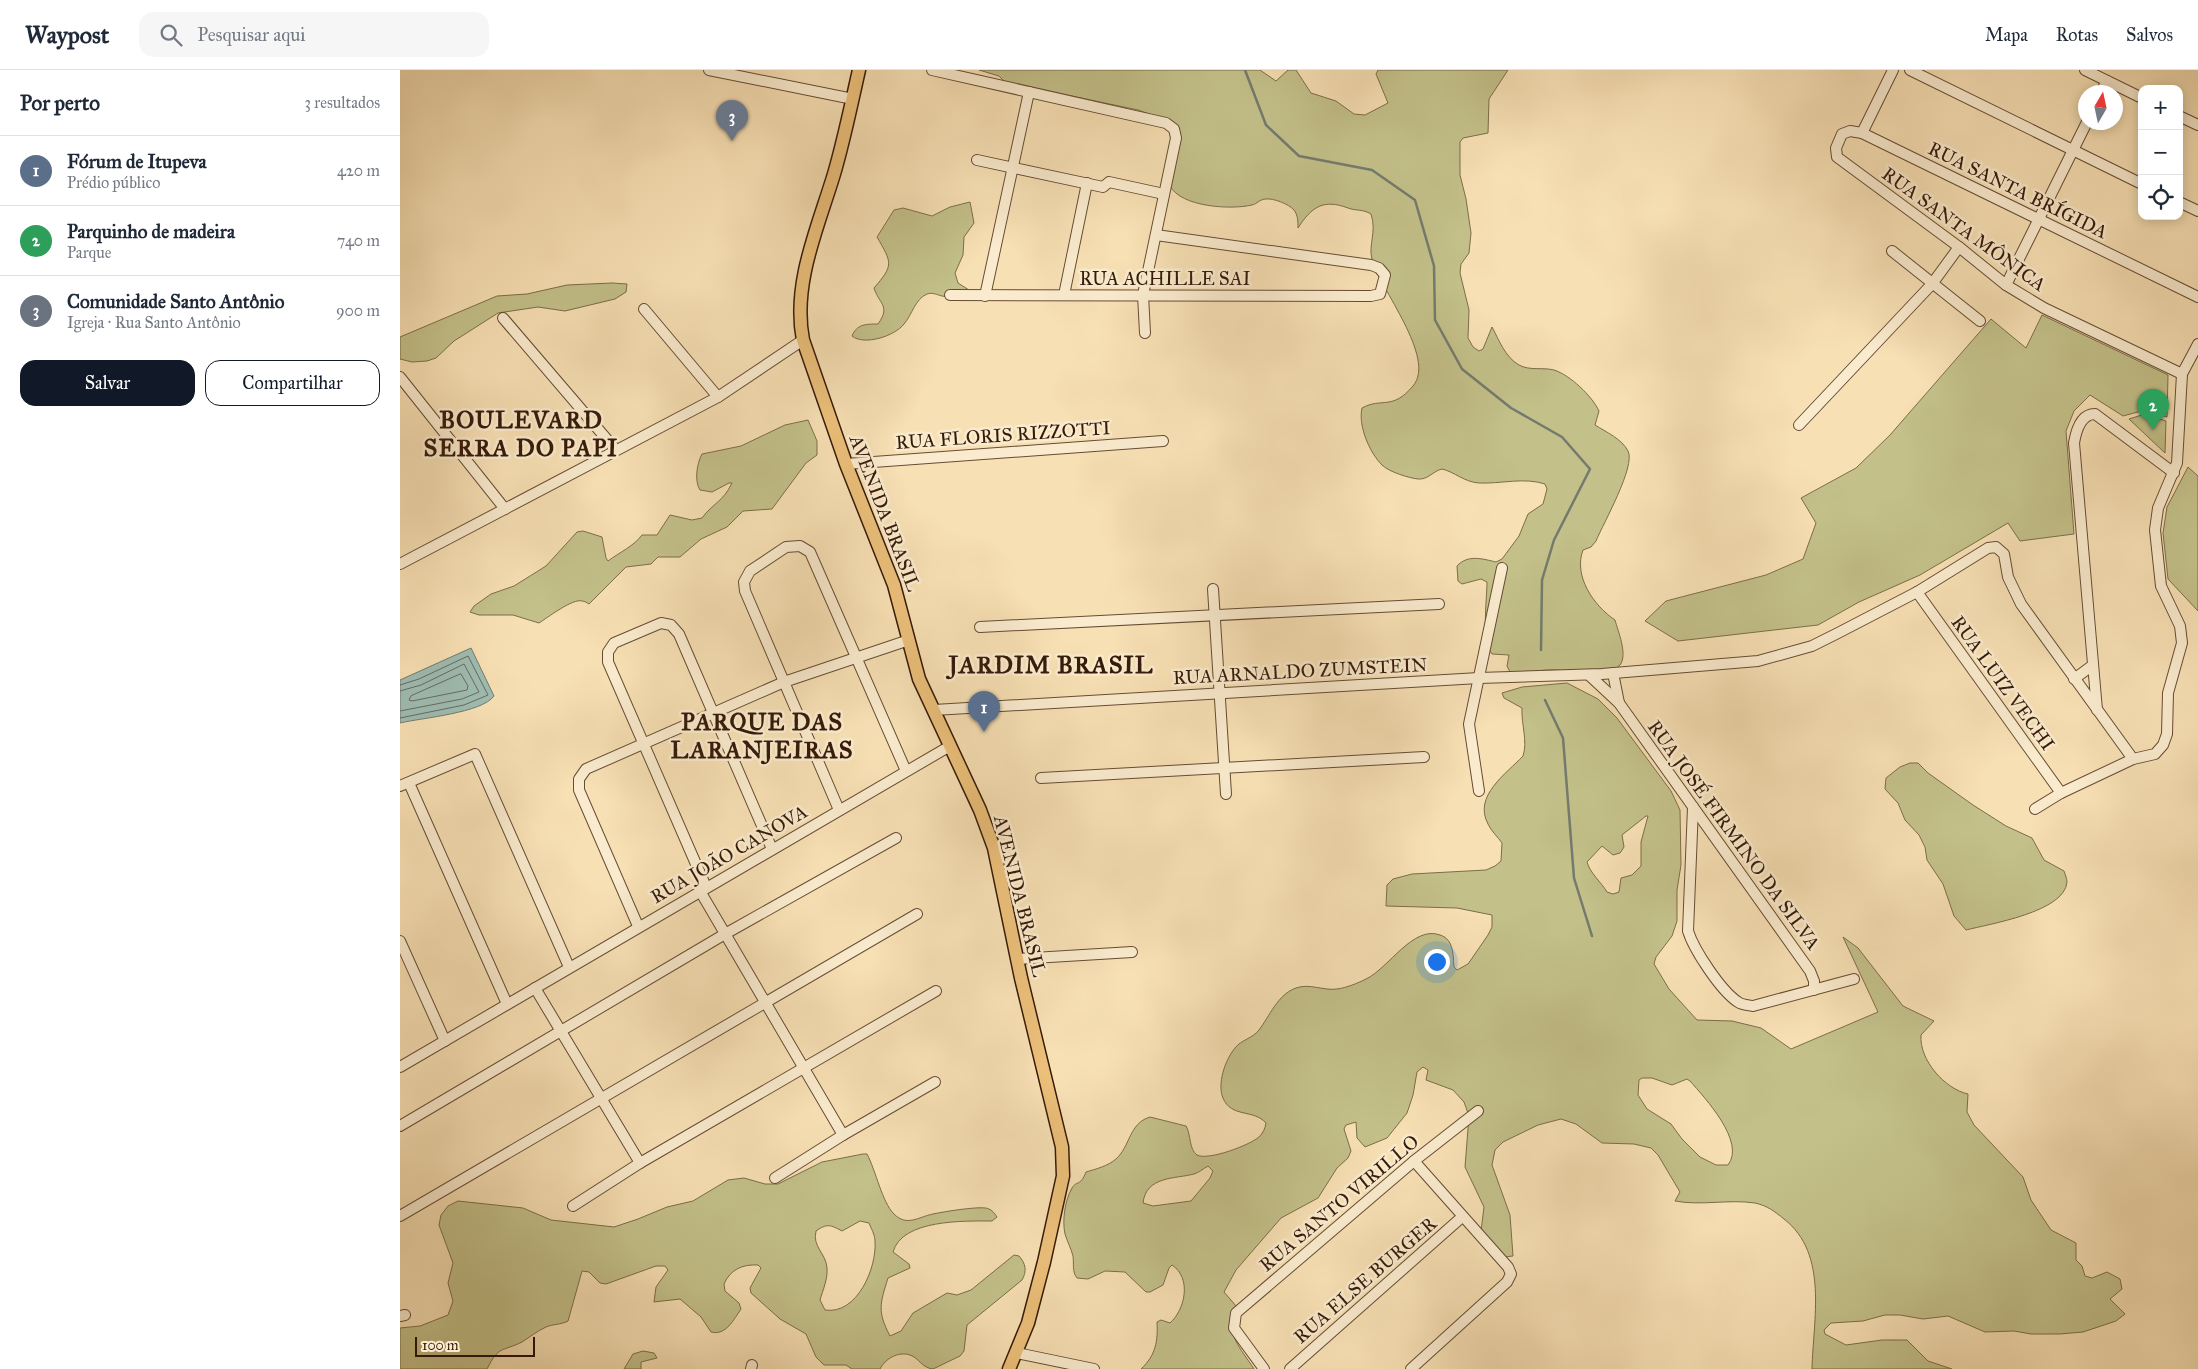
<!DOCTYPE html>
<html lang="pt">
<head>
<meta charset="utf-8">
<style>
	:root { --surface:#fff; --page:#f6f6f7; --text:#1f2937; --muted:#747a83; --line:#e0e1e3; --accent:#111827 }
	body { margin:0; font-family:"IM FELL Great Primer",serif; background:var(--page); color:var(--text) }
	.controls { position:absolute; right:15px; top:15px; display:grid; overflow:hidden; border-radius:10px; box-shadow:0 2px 12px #0003 }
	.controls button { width:45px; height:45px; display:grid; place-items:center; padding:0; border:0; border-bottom:1px solid var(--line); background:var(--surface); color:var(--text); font:25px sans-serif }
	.compass { position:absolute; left:1678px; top:15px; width:45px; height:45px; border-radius:50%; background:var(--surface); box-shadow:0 2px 12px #0003; rotate:9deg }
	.scale { position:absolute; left:15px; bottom:12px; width:120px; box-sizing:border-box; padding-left:5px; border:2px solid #361a09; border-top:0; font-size:14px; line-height:18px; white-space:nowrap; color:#361a09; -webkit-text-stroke:4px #faebce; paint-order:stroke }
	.you { position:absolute; left:1036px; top:891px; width:18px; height:18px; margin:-12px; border:4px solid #fff; border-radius:50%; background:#1a73e8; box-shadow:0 0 0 8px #1a73e833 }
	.badge { display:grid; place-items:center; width:32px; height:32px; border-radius:50%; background:var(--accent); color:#fff; font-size:16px; font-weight:700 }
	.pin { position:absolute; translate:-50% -41px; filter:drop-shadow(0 1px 2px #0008) }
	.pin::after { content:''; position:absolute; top:26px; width:18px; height:15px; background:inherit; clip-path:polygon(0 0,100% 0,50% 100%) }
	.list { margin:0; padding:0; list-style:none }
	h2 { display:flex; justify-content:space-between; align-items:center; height:65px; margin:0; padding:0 20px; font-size:21px }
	h2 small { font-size:16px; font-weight:400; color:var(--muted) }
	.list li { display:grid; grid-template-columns:32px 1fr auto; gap:15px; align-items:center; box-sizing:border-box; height:70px; padding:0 20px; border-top:1px solid var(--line) }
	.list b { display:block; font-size:19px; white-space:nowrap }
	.list p { margin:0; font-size:16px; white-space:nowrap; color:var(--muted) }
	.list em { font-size:16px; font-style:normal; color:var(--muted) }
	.actions { display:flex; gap:10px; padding:15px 20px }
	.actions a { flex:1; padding:11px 0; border:1px solid var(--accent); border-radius:15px; text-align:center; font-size:18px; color:var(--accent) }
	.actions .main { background:var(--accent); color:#fff }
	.icon { flex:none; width:28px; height:28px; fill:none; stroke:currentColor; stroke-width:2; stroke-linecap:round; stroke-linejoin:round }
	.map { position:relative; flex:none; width:1798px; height:1299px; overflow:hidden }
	header { display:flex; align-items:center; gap:30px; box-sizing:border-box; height:70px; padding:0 25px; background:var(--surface); border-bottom:1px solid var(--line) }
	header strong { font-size:24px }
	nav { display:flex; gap:28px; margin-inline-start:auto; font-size:18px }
	.search { width:350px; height:45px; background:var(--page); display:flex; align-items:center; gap:12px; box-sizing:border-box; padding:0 18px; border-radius:15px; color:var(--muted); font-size:19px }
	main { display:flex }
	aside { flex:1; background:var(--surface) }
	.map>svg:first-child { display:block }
	.green { fill:#c3c089; stroke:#7c6d49; fill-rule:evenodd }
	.water { fill:#9ebcb2; stroke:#747b6e }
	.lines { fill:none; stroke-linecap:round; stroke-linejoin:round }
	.shore { stroke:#6a6b5e; stroke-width:1 }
	.stream { stroke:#747b6e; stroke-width:2.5 }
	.minor-casing { stroke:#664c34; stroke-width:12 }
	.major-casing { stroke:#361a09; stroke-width:15 }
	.minor { stroke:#faebce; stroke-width:10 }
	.major { stroke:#ecc07a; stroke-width:12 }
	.labels { text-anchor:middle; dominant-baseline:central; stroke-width:5; stroke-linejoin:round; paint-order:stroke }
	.street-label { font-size:19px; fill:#361a09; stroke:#faebce }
	.district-label { font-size:24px; font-weight:bold; letter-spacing:1px; fill:#361a09; stroke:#faebce }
</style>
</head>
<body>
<header>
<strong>Waypost</strong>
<div class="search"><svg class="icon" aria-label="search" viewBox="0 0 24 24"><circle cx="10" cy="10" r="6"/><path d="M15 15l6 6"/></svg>Pesquisar aqui</div>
<nav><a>Mapa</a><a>Rotas</a><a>Salvos</a></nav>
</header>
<main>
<aside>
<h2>Por perto<small>3 resultados</small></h2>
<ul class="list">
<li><span class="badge" style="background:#5c6f8a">1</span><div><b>Fórum de Itupeva</b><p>Prédio público</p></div><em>420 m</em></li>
<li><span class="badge" style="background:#2e9e5b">2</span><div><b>Parquinho de madeira</b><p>Parque</p></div><em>740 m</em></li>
<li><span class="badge" style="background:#6b7280">3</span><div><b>Comunidade Santo Antônio</b><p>Igreja · Rua Santo Antônio</p></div><em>900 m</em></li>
</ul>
<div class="actions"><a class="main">Salvar</a><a>Compartilhar</a></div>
</aside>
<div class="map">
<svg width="1798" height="1299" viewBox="0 0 1798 1299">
	<rect width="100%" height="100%" fill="#f7e0b4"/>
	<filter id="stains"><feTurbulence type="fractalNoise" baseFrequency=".004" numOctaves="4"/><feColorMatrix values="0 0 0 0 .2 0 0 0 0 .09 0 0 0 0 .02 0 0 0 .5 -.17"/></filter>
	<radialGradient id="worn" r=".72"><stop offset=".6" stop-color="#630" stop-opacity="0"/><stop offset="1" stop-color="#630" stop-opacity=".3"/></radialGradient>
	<g class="green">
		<path d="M579,0H860L876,11L888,0H896L911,23L936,31L954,44L965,45L988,33L976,4L978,0H1108L1089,29L1088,63L1063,68L1060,72V105L1066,129L1071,163L1069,183L1061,194L1060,203L1069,240L1068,268L1073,277L1079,281L1083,279L1092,257C1099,270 1105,287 1119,295C1130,301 1142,297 1154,300C1170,305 1192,326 1199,341L1195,355C1206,362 1222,369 1228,381C1236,396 1203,454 1196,471L1191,477L1183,480C1173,506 1194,536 1215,550C1218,561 1228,585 1220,595C1208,609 1165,599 1148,600C1136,600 1122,606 1110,602L1107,596L1109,585L1092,584C1081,570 1087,530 1087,512L1081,509L1062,514L1058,511L1057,496C1068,484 1083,489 1096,492L1102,489L1119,466L1128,444L1143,434L1147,419L1145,414C1124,407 1101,414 1079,413C1064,412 1055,402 1042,399C1033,401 1028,410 1018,409C1009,408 989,402 982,395C969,382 958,355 962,338C982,327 992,341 1013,316C1037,288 979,218 972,189C968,175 977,162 971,144C963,139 956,141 948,138C924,129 912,136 898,158C898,152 898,145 894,140C889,134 873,128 866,129C860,129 857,134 852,135C831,140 781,137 770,116L778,64L769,51L738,40L605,12L599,6Z"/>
		<path d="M570,132L574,153L564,167L563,185L555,203L558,213L569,220V224C561,225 550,228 542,226C537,225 533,222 527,224C515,229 512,245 504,254C495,266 464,276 452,266C457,254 466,254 478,254C491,236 479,234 474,218C494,195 492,193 477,167L494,140L503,138L532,146L550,137Z"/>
		<path d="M212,213L227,214L226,222L215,229L165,241L138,237L98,243L54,271L36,288L27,291L12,292L0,289V267L97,226L127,224L167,215Z"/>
		<path d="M1642,245L1768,305L1767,347L1745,340L1723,346L1690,325L1674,341L1666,361L1674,464L1620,471L1608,453L1520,505L1459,532L1418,555L1278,571L1245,551L1266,531L1366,505L1403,489L1416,453L1401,428L1456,398L1490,365L1591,249L1626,278Z"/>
		<path d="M1745,344L1766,351L1765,383L1729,349Z"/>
		<path d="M408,350L417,371V385L406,393L372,439L343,441L327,457L301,469L280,487H258L251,494L226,497L189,534C187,533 185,531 182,531C173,528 147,548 139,553L113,545H79L70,542L74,536L91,524L114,516L146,496L177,462L183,461L202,467L206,488L208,491C220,482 234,476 242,465H257L270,445L292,450L302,448C313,433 323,432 332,413H329L312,422L300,420C294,411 297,393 302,384L341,376L385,355Z"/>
		<path d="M1788,397L1798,406V541L1768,509L1763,463L1767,437Z"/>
		<path d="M1167,613L1198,629L1217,648L1271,721L1280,740L1281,795L1277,820V851L1272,866L1256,887L1254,894L1269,919L1297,950L1332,951L1361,958L1391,979L1478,942L1443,867L1458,878L1503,936L1534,951L1521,965C1519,990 1545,1019 1568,1024L1567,1042L1574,1055L1623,1107L1631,1130L1651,1160L1676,1173V1190L1682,1196L1685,1206L1692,1208L1707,1202L1720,1209L1722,1219L1710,1229L1725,1244L1716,1251L1683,1262L1660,1264H1631L1614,1261L1585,1262L1548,1246L1523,1249L1500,1245H1485L1463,1251L1431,1253L1424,1260L1425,1264L1446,1275L1482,1270H1507L1528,1291L1552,1299H1412C1413,1250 1429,1184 1384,1149C1374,1141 1368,1136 1355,1133C1329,1129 1301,1136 1275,1131L1280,1122L1258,1085L1251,1078L1234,1074L1202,1073L1176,1054L1161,1049L1138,1055L1103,1072L1095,1080L1092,1095L1110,1145L1113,1186L1104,1187L1081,1161L1084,1137L1065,1097L1069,1046L1064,1032L1053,1020L1026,1010L1028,1000L1023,997L1017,1002L1013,1025L1007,1043L987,1068L965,1077L957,1068L956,1052L946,1055L944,1059L951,1081L948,1088L937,1098L918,1128L881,1148L836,1200L824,1222L837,1237C821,1259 842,1280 854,1299H741C756,1285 758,1271 757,1252L761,1250L770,1253C785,1240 792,1208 772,1195L769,1198L763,1215L750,1222H746L725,1202L705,1201L688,1209L677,1208C672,1202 674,1194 673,1186C671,1178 667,1171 665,1164C662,1150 665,1130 672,1118C677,1110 680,1117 686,1102C696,1099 708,1096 716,1089C730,1077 729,1053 750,1047L786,1056C791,1064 789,1080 797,1085C808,1091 850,1075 859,1067C863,1063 865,1059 866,1053C854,1039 831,1048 823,1028C817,1014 825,990 835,978C841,970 853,968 859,960C869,947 878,924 896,918C909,913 924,921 937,919C946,918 958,913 966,909C989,898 1013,855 1040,865C1054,869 1053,886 1054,897L1057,900L1068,894L1088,865L1092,857V845L1057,838L986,836L987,815L993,809L1012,804L1086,800L1095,796L1101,791L1102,773C1098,767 1091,761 1088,754C1073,726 1106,704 1123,686C1128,671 1121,654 1122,638L1104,628L1102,623L1122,617ZM1246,746H1248L1241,772V796L1232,805L1221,808L1219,822L1213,824L1207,822C1201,812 1190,803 1187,792L1202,776L1213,785L1220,783L1224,777L1222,765ZM1242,1008H1252L1272,1015L1287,1009L1290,1011C1305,1028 1346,1072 1328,1095H1316L1300,1087L1282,1069L1271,1054L1247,1039L1238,1025L1239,1010ZM808,1096L813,1101L810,1108L791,1131L753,1136L743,1133C746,1106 775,1109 794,1104C798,1103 803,1099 808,1096Z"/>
		<path d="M1510,693H1518L1528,703L1573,735L1606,756L1632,768L1644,790L1664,801C1665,804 1667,809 1667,812C1665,842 1589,854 1566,860L1554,846L1543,814L1527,790L1525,777L1519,765L1505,750L1498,733L1485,719L1486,708L1500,697Z"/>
		<path d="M463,1084H467C476,1101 482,1132 494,1144C507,1157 518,1147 533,1144C542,1142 583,1135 589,1139C592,1140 595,1144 597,1147L592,1151C565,1151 502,1149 493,1182L509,1194L510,1198L488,1208C480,1234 477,1241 490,1266L501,1261L513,1243L547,1223L557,1225L571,1220L614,1185L619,1186C626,1194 627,1201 622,1210L567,1255L564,1281L560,1286L533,1299C522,1298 519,1288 510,1285C498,1281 485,1289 480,1299H452L446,1295H424L416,1287L406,1264L380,1249L351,1223L350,1218L361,1198L358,1195C342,1194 330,1200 324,1214L325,1221L339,1233L341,1239C334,1249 326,1266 311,1262L301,1247L280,1229L254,1232L256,1217L268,1200L265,1196H256L206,1214L200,1213L189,1202L182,1201L168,1251C160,1255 153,1254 146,1257C137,1261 130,1267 122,1272C102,1282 99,1275 87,1299H0V1258L20,1256L48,1245L53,1231L48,1213L53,1193L39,1155L41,1145L48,1136L58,1131L123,1138L151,1150L214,1157L238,1149L267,1137L293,1131L328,1110L344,1108L365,1114H378L422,1092ZM460,1151L469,1153C471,1158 475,1165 475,1171C477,1198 457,1245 425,1240L420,1230C423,1220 428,1208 427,1198C426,1183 412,1177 416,1161C427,1153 431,1155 442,1161Z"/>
		<path d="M243,1281L254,1283L257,1288L241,1292V1299H224L233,1284Z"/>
	</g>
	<path class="water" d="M71,578L94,626C82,643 21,648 0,653V610Z"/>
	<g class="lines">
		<g class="shore">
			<path d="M61,604L68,616L67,620L12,631L9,630L11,626Z"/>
			<path d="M0,615L19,609L68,586L88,625L64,635L0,648"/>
			<path d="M0,621L21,615L64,594L79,622L62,629L0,641"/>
		</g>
		<g class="stream">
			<path d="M845,0L866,55L899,86L972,100L1015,130L1034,196L1035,250L1062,299L1111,338L1162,367L1190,399L1154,470L1142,510L1141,580"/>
			<path d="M1145,630L1163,668L1174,808L1192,866"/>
		</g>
		<g class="minor-casing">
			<g id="minor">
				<path d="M309,0L453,29"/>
				<path d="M532,0L766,53L774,59L776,68L743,225L745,263"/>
				<path d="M1510,0L1742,114"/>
				<path d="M1685,0L1742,28"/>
				<path d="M1701,22L1707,11"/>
				<path d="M1779,46L1798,55"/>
				<path d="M1462,63L1493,0"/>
				<path d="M577,90L703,117L709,112L764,124"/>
				<path d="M1779,132L1798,141"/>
				<path d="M1492,181L1580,251"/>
				<path d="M1606,215L1687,52"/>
				<path d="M550,225L971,226L980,224L985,205L979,198L971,195L756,165"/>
				<path d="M664,225L687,113"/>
				<path d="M585,226L629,22"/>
				<path d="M244,239L318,327"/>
				<path d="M103,248L216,380"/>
				<path d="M1782,304L1644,238L1606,215L1559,177L1437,87L1436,78L1442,64L1450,61L1462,63L1798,227"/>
				<path d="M0,307L105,439"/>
				<path d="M1399,355L1532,214L1559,177"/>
				<path d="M446,394L763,371"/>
				<path d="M0,494L318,327L403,270"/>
				<path d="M813,519L826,724"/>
				<path d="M1517,522L1661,723"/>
				<path d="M580,557L1039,534"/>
				<path d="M1213,603L1219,633"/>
				<path d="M1189,605L1219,633L1410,901L1414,911V920"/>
				<path d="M1674,609L1693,595"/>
				<path d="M534,640L1079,608L1202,604L1358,591L1412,576L1438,563L1517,522L1588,478L1596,477L1604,484L1608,507L1621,534L1733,689"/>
				<path d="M1697,640L1674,373C1676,361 1681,344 1695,344L1774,403"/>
				<path d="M641,708L1024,687"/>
				<path d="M9,713L107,934"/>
				<path d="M0,716L75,684L169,897"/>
				<path d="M1079,721L1069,654L1102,498"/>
				<path d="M1293,737L1288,861C1294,880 1321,921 1338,932C1342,935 1348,935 1353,936L1454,909"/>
				<path d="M1635,739L1661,723L1733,689L1755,684L1763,675L1767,664L1768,623L1782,573L1780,556L1761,516L1755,460L1758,438L1777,393L1782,304L1798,274"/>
				<path d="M439,740L345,521L344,512L350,501L386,477L400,476L410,482L506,701"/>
				<path d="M306,817L208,592V582L214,573L261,553L271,555L279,564L372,779"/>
				<path d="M300,821L443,1065"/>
				<path d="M238,856L179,720V709L186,699L384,612L509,570"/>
				<path d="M0,871L45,971"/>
				<path d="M617,889L732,882"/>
				<path d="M135,918L240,1093"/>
				<path d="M0,997L550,676"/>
				<path d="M0,1056L325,864L496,768"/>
				<path d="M375,1108L443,1065L535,1012"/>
				<path d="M173,1136L240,1093L536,921"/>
				<path d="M0,1146L517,844"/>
				<path d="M0,1246L5,1245"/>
				<path d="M617,1283L694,1299"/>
				<path d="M351,1299L352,1295"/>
				<path d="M864,1299L834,1258L836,1243L1014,1091L1078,1041"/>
				<path d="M890,1299L1062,1147"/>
				<path d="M1011,1299L1107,1212L1111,1204L1108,1197L1014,1091"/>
			</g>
		</g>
		<g class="major-casing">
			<path id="major" d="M459,0C451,35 444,70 434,104C418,157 392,214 403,270L446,394L494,515L519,609L580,740L594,778L621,908L662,1077L663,1106L644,1192L628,1253L609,1299"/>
		</g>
		<use href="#minor" class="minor"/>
		<use href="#major" class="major"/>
	</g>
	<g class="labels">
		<g class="street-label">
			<text transform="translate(1618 120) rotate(26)">RUA SANTA BRÍGIDA</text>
			<text transform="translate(1564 159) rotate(36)">RUA SANTA MÔNICA</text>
			<text x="765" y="208">RUA ACHILLE SAI</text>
			<text transform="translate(603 365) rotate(-4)">RUA FLORIS RIZZOTTI</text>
			<text transform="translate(485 443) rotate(69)">AVENIDA BRASIL</text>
			<text transform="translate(900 601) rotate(-3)">RUA ARNALDO ZUMSTEIN</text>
			<text transform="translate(1603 613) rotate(54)">RUA LUIZ VECHI</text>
			<text transform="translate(1334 765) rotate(54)">RUA JOSÉ FIRMINO DA SILVA</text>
			<text transform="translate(329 784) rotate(-30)">RUA JOÃO CANOVA</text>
			<text transform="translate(620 826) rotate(76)">AVENIDA BRASIL</text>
			<text transform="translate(939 1133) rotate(-40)">RUA SANTO VIRILLO</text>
			<text transform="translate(965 1210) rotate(-41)">RUA ELSE BURGER</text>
		</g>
		<g class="district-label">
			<text x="121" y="350">BOULEVARD<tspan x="121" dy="28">SERRA DO PAPI</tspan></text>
			<text x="651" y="595">JARDIM BRASIL</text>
			<text x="362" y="652">PARQUE DAS<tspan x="362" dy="28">LARANJEIRAS</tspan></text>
		</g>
	</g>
	<rect width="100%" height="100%" filter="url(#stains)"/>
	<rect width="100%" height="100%" fill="url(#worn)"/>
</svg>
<div class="controls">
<button>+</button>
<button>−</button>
<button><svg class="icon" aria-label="locate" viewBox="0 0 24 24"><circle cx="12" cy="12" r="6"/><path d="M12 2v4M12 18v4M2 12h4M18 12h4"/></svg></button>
</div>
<svg class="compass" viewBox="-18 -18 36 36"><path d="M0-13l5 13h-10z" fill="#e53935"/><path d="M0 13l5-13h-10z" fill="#747a83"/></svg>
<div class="scale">100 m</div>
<div class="you"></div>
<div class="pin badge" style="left:584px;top:662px;background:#5c6f8a">1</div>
<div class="pin badge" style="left:1753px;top:360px;background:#2e9e5b">2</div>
<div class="pin badge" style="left:332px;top:71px;background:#6b7280">3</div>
</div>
</main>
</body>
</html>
